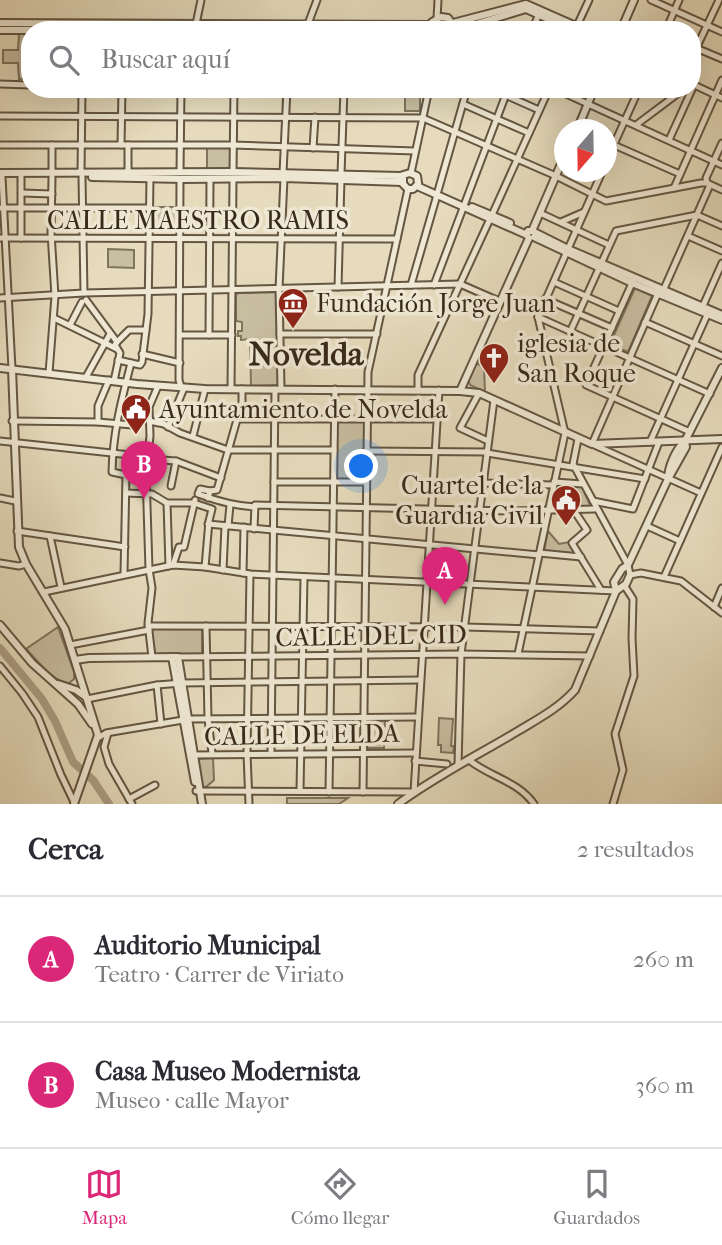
<!DOCTYPE html>
<html lang="es">
<head>
<meta charset="utf-8">
<style>
	:root { --surface:#fff; --page:#f2f2f3; --text:#2b2b33; --muted:#7c7c81; --line:#e1e1e2; --accent:#db2777 }
	body { margin:0; font-family:"IM FELL French Canon",serif; background:var(--page); color:var(--text) }
	.compass { position:absolute; left:554px; top:119px; width:63px; height:63px; border-radius:50%; background:var(--surface); box-shadow:0 7px 28px #0002; rotate:200deg }
	.you { position:absolute; left:362px; top:467px; width:24px; height:24px; margin:-18px; border:5px solid #fff; border-radius:50%; background:#1a73e8; box-shadow:0 0 0 10px #1a73e833 }
	.badge { display:grid; place-items:center; width:46px; height:46px; border-radius:50%; background:var(--accent); color:#fff; font-size:23px; font-weight:700 }
	.pin { position:absolute; translate:-50% -58px; filter:drop-shadow(0 2px 4px #0008) }
	.pin::after { content:''; position:absolute; top:37px; width:24px; height:21px; background:inherit; clip-path:polygon(0 0,100% 0,50% 100%) }
	.list { margin:0; padding:0; list-style:none }
	h2 { display:flex; justify-content:space-between; align-items:center; height:91px; margin:0; padding:0 28px; font-size:30px }
	h2 small { font-size:23px; font-weight:400; color:var(--muted) }
	.list li { display:grid; grid-template-columns:46px 1fr auto; gap:21px; align-items:center; box-sizing:border-box; height:126px; padding:0 28px; border-top:2px solid var(--line) }
	.list b { display:block; font-size:26px; white-space:nowrap }
	.list p { margin:0; font-size:23px; white-space:nowrap; color:var(--muted) }
	.list em { font-size:23px; font-style:normal; color:var(--muted) }
	.icon { flex:none; width:38px; height:38px; fill:none; stroke:currentColor; stroke-width:2; stroke-linecap:round; stroke-linejoin:round }
	.map { position:relative; flex:none; width:722px; height:804px; overflow:hidden }
	.search { position:absolute; background:var(--surface); box-shadow:0 7px 28px #0002; left:21px; right:21px; top:21px; height:77px; display:flex; align-items:center; gap:18px; box-sizing:border-box; padding:0 24px; border-radius:28px; color:var(--muted); font-size:26px }
	.sheet { height:343px; background:var(--surface) }
	nav { display:flex; justify-content:space-around; align-items:center; box-sizing:border-box; height:98px; border-top:2px solid var(--line); background:var(--surface); font-size:19px; color:var(--muted) }
	nav a { display:grid; justify-items:center; gap:4px }
	nav .on { color:var(--accent) }
	.map>svg:first-child { display:block }
	.green { fill:#c8bea1; stroke:#80745d; stroke-width:2 }
	.lines { fill:none; stroke-linecap:round; stroke-linejoin:round }
	.river { stroke:#ab9f85; stroke-width:8 }
	.minor-casing { stroke:#645642; stroke-width:9 }
	.tertiary-casing { stroke:#645642; stroke-width:10 }
	.minor { stroke:#efe8d4; stroke-width:5 }
	.tertiary { stroke:#efe8d4; stroke-width:6 }
	.labels { text-anchor:middle; dominant-baseline:central; stroke-width:7; stroke-linejoin:round; paint-order:stroke }
	.street-label { font-size:26px; fill:#382a19; stroke:#efe8d4 }
	.poi-label { font-size:26px; fill:#382a19; stroke:#efe8d4; text-anchor:start }
	.district-label { font-size:33px; font-weight:bold; fill:#382a19; stroke:#efe8d4 }
</style>
</head>
<body>
<div class="map">
<svg width="722" height="804" viewBox="0 0 722 804">
	<rect width="100%" height="100%" fill="#e6dcbd"/>
	<filter id="stains"><feTurbulence type="fractalNoise" baseFrequency=".00286" numOctaves="4"/><feColorMatrix values="0 0 0 0 .2 0 0 0 0 .09 0 0 0 0 .02 0 0 0 .5 -.17"/></filter>
	<radialGradient id="worn" r=".72"><stop offset=".6" stop-color="#630" stop-opacity="0"/><stop offset="1" stop-color="#630" stop-opacity=".3"/></radialGradient>
	<g class="green">
		<path d="M19,34H30V79H19L18,63H3V50H18Z"/>
		<rect x="405" y="89" width="15" height="22"/>
		<rect x="207" y="148" width="24" height="22"/>
		<rect x="149" y="207" width="29" height="16"/>
		<path d="M108,249L134,250V268L108,267Z"/>
		<path d="M635,288L652,296L628,352L610,344Z"/>
		<path d="M276,292L278,294V385L251,386L250,339L241,340V336H238V331H242V322L236,321V295L238,293Z"/>
		<path d="M476,363L484,367L485,392L470,385L468,380Z"/>
		<path d="M365,420L364,481H335L336,421Z"/>
		<path d="M556,484L581,485L591,507H551Z"/>
		<path d="M548,531L559,544L569,542L575,551L574,554L544,551Z"/>
		<path d="M58,627L74,672V679L69,683C53,682 37,660 26,649Z"/>
		<path d="M202,628V654H155L151,629Z"/>
		<path d="M439,718L453,719L451,746H454L453,753L441,752V745H438Z"/>
		<path d="M368,719H385L384,748H367Z"/>
		<path d="M213,758L214,780L206,787L200,788L196,759Z"/>
		<path d="M287,798H348L339,804H287Z"/>
	</g>
	<g class="lines">
		<path class="river" d="M0,648L42,699L55,721L73,762L93,780L109,804"/>
		<g class="minor-casing">
			<g id="minor">
				<path d="M651,0L722,32"/>
				<path d="M437,18L438,0"/>
				<path d="M308,24L317,0"/>
				<path d="M194,25L196,24L201,0"/>
				<path d="M484,30L487,21L506,30"/>
				<path d="M532,30L539,14"/>
				<path d="M575,30L589,0"/>
				<path d="M666,30L679,0"/>
				<path d="M696,48L722,59"/>
				<path d="M692,57L719,0"/>
				<path d="M0,84L30,85"/>
				<path d="M692,84L722,98"/>
				<path d="M492,89L539,110"/>
				<path d="M555,89L722,165"/>
				<path d="M463,104L529,133"/>
				<path d="M0,116L423,118L556,176L606,201L701,183H707L722,190"/>
				<path d="M636,125L684,89"/>
				<path d="M669,140L694,85"/>
				<path d="M0,145H233L415,151"/>
				<path d="M121,145L122,89"/>
				<path d="M614,145L680,174"/>
				<path d="M313,148L315,117"/>
				<path d="M606,162L639,89"/>
				<path d="M180,172L181,89"/>
				<path d="M233,172L234,89"/>
				<path d="M52,173V145"/>
				<path d="M81,173L82,89"/>
				<path d="M128,173V145"/>
				<path d="M283,173L287,89"/>
				<path d="M411,173L429,89"/>
				<path d="M341,174L344,89"/>
				<path d="M2,177L12,369"/>
				<path d="M21,177V238"/>
				<path d="M82,177L84,293"/>
				<path d="M180,180L179,380L181,387"/>
				<path d="M707,183L706,178L722,143"/>
				<path d="M674,188L722,80"/>
				<path d="M438,191L467,89"/>
				<path d="M22,193L52,194"/>
				<path d="M0,208H149"/>
				<path d="M540,213L609,245"/>
				<path d="M492,215L549,89"/>
				<path d="M561,222L584,212"/>
				<path d="M688,236L722,251"/>
				<path d="M0,238L397,239"/>
				<path d="M633,281L586,385L690,432"/>
				<path d="M554,282L619,311"/>
				<path d="M411,285L437,195"/>
				<path d="M434,285L508,89"/>
				<path d="M338,287L341,179"/>
				<path d="M659,291L592,444L701,493"/>
				<path d="M663,291L710,185"/>
				<path d="M0,298L84,293L460,284L499,301"/>
				<path d="M545,299L612,328"/>
				<path d="M86,300L117,342L115,345L120,353L114,381"/>
				<path d="M702,308L722,263"/>
				<path d="M538,317L710,394"/>
				<path d="M538,317L602,172"/>
				<path d="M54,318L117,349"/>
				<path d="M645,322L722,356"/>
				<path d="M70,325L82,302"/>
				<path d="M570,332L616,231L697,215L722,226"/>
				<path d="M280,334H377"/>
				<path d="M180,335H232"/>
				<path d="M209,335L210,179"/>
				<path d="M117,342L129,330H146"/>
				<path d="M142,354L180,363"/>
				<path d="M118,360L140,365L142,362L148,314L150,178"/>
				<path d="M49,373L55,296L51,233L52,177"/>
				<path d="M86,377L110,334"/>
				<path d="M231,389L233,180"/>
				<path d="M281,389L279,289L284,178"/>
				<path d="M418,390V375L490,219"/>
				<path d="M479,393L460,428L488,441"/>
				<path d="M238,419H437"/>
				<path d="M12,421L98,422L132,425"/>
				<path d="M149,421L164,424L180,433L228,450H334"/>
				<path d="M98,422V406L109,380"/>
				<path d="M168,427L184,388"/>
				<path d="M193,436L205,389"/>
				<path d="M578,439L573,464L628,565L630,575L641,573L681,581L722,613"/>
				<path d="M0,441L149,457"/>
				<path d="M650,442L708,313"/>
				<path d="M366,451L487,452"/>
				<path d="M487,453L645,479"/>
				<path d="M148,459L176,461L221,478"/>
				<path d="M274,482H366"/>
				<path d="M554,482L583,484"/>
				<path d="M483,483L553,485"/>
				<path d="M171,486L176,461"/>
				<path d="M210,491L217,490L242,402V389"/>
				<path d="M126,493L152,494L167,503H194L212,509L209,521L205,567"/>
				<path d="M0,498L15,501"/>
				<path d="M208,498L210,491L200,489L198,494C217,501 234,506 255,507"/>
				<path d="M593,501L633,509L659,442"/>
				<path d="M167,503L169,566"/>
				<path d="M573,509L587,530L572,543L601,590"/>
				<path d="M208,524L539,555"/>
				<path d="M228,526L230,505"/>
				<path d="M647,526L680,541"/>
				<path d="M254,529L255,505L510,511L595,509"/>
				<path d="M17,531L125,547"/>
				<path d="M50,536L61,587"/>
				<path d="M539,553L581,557"/>
				<path d="M0,563L19,566L26,564"/>
				<path d="M173,565L179,547H184L195,500"/>
				<path d="M223,570L225,526"/>
				<path d="M243,573L244,527"/>
				<path d="M124,574L126,475L112,472C113,432 121,402 131,363"/>
				<path d="M664,577L722,447"/>
				<path d="M44,592L173,565L205,567L250,574L616,591"/>
				<path d="M714,607L722,588"/>
				<path d="M148,626L465,627L600,631"/>
				<path d="M206,626L208,719L212,753"/>
				<path d="M70,645L149,630"/>
				<path d="M518,654L565,433L538,317"/>
				<path d="M152,657L148,623L152,588L149,569L146,474L150,436L149,407L158,386"/>
				<path d="M178,657L461,654L590,656"/>
				<path d="M0,666L22,693L38,717L61,775L74,802"/>
				<path d="M157,685L161,724"/>
				<path d="M87,699L157,685L182,683L420,680"/>
				<path d="M108,733L104,747L109,764L132,804"/>
				<path d="M98,738L106,733L189,719L417,717"/>
				<path d="M271,754L275,389"/>
				<path d="M191,755L415,753"/>
				<path d="M469,760C490,777 518,781 534,804"/>
				<path d="M415,761L447,764"/>
				<path d="M458,765L461,654L494,400"/>
				<path d="M196,791L414,792L439,390"/>
				<path d="M300,791L304,577"/>
				<path d="M329,792L335,389"/>
				<path d="M363,792L368,372L408,189"/>
				<path d="M129,799L155,785"/>
				<path d="M249,804L247,753L250,574"/>
				<path d="M613,804L623,770L615,734L634,676L632,638L633,599L624,585"/>
			</g>
		</g>
		<g class="tertiary-casing">
			<g id="tertiary">
				<path d="M0,23L430,25"/>
				<path d="M453,23L526,4L585,30"/>
				<path d="M0,30H271"/>
				<path d="M430,30L432,22L441,17L448,18L454,27"/>
				<path d="M456,30L526,9L573,30"/>
				<path d="M621,30L634,0"/>
				<path d="M577,130L594,89"/>
				<path d="M0,173L233,172L400,176L410,173L417,176L418,183"/>
				<path d="M92,177L183,179"/>
				<path d="M183,179L284,178L402,182"/>
				<path d="M403,179V184L408,189H413L418,184"/>
				<path d="M417,186L527,235"/>
				<path d="M472,207L510,223"/>
				<path d="M532,231L564,157"/>
				<path d="M527,235L528,231H532L568,249L722,315"/>
				<path d="M534,237L632,283L722,320"/>
				<path d="M0,368L137,384L205,389L460,391L479,393L592,444L722,439"/>
				<path d="M12,369L19,547L26,564L65,629L98,735L74,804"/>
				<path d="M460,391L529,238"/>
				<path d="M668,479C668,467 676,449 685,441L722,368"/>
				<path d="M616,591L626,584L630,575"/>
				<path d="M0,625L32,663L78,704L92,724"/>
				<path d="M172,657L195,782"/>
				<path d="M75,660L89,658L178,657L202,804"/>
				<path d="M58,684L76,690L86,697"/>
				<path d="M398,804C436,776 478,755 518,731C538,719 559,708 575,690L616,591L614,582L622,569L628,565L668,479L686,447L685,441"/>
			</g>
		</g>
		<use href="#minor" class="minor"/>
		<use href="#tertiary" class="tertiary"/>
	</g>
	<defs>
		<g id="museum-pin" transform="scale(1.575)"><path d="M0 17L-7.5 6A9.5 9.5 0 1 1 7.5 6Z" fill="#8f2418" stroke="#efe8d4"/><path d="M0-6L6-3V-2H-6V-3ZM-5-1h2V3h-2ZM-1-1h2V3h-2ZM3-1h2V3H3ZM-6 4H6V6H-6Z" fill="#fff"/></g>
		<g id="church-pin" transform="scale(1.575)"><path d="M0 17L-7.5 6A9.5 9.5 0 1 1 7.5 6Z" fill="#8f2418" stroke="#efe8d4"/><path d="M-1.2-6h2.4v3.5h3.3v2.4h-3.3V6h-2.4V-.1h-3.3v-2.4h3.3Z" fill="#fff"/></g>
		<g id="civic-pin" transform="scale(1.575)"><path d="M0 17L-7.5 6A9.5 9.5 0 1 1 7.5 6Z" fill="#8f2418" stroke="#efe8d4"/><path d="M-.6-6.5H3V-4.5H.6V-3L4-1V1h2V6H-6V1h2V-1L-.6-3ZM-1.2 2.5V6h2.4V2.5Z" fill="#fff"/></g>
	</defs>
	<g fill-rule="evenodd">
		<use href="#museum-pin" x="293" y="303"/>
		<use href="#church-pin" x="494" y="358"/>
		<use href="#civic-pin" x="136" y="409"/>
		<use href="#civic-pin" x="566" y="500"/>
	</g>
	<g class="labels">
		<g class="street-label">
			<text x="198" y="220">CALLE MAESTRO RAMIS</text>
			<text transform="translate(371 636) rotate(-1)">CALLE DEL CID</text>
			<text transform="translate(302 735) rotate(-1)">CALLE DE ELDA</text>
		</g>
		<g class="poi-label">
			<text x="316" y="303">Fundación Jorge Juan</text>
			<text x="517" y="343">iglesia de<tspan x="517" dy="30">San Roque</tspan></text>
			<text x="159" y="409">Ayuntamiento de Novelda</text>
			<text x="543" y="485" text-anchor="end">Cuartel de la<tspan x="543" dy="30">Guardia Civil</tspan></text>
		</g>
		<g class="district-label">
			<text x="306" y="354">Novelda</text>
		</g>
	</g>
	<rect width="100%" height="100%" filter="url(#stains)"/>
	<rect width="100%" height="100%" fill="url(#worn)"/>
</svg>
<svg class="compass" viewBox="-18 -18 36 36"><path d="M0-13l5 13h-10z" fill="#e53935"/><path d="M0 13l5-13h-10z" fill="#7c7c81"/></svg>
<div class="you"></div>
<div class="pin badge" style="left:445px;top:605px">A</div>
<div class="pin badge" style="left:144px;top:499px">B</div>
<div class="search"><svg class="icon" aria-label="search" viewBox="0 0 24 24"><circle cx="10" cy="10" r="6"/><path d="M15 15l6 6"/></svg>Buscar aquí</div>
</div>
<section class="sheet">
<h2>Cerca<small>2 resultados</small></h2>
<ul class="list">
<li><span class="badge">A</span><div><b>Auditorio Municipal</b><p>Teatro · Carrer de Viriato</p></div><em>260 m</em></li>
<li><span class="badge">B</span><div><b>Casa Museo Modernista</b><p>Museo · calle Mayor</p></div><em>360 m</em></li>
</ul>
</section>
<nav>
<a class="on"><svg class="icon" aria-label="map" viewBox="0 0 24 24"><path d="M3 6l6-2 6 2 6-2v14l-6 2-6-2-6 2zM9 4v14M15 6v14"/></svg>Mapa</a>
<a><svg class="icon" aria-label="directions" viewBox="0 0 24 24"><path d="M12 3l9 9-9 9-9-9zM9 14v-3h6M13 9l2 2-2 2"/></svg>Cómo llegar</a>
<a><svg class="icon" aria-label="saved" viewBox="0 0 24 24"><path d="M7 4h10v16l-5-4-5 4z"/></svg>Guardados</a>
</nav>
</body>
</html>
